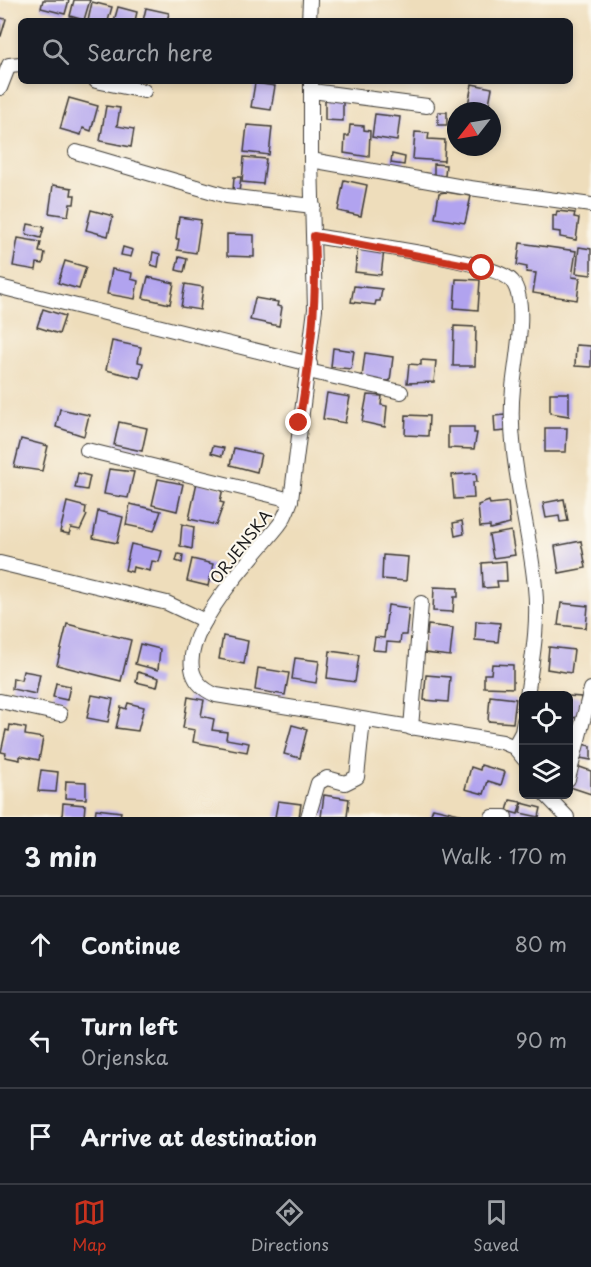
<!DOCTYPE html>
<html lang="en">
<head>
<meta charset="utf-8">
<style>
	:root { --surface:#171b24; --page:#242831; --text:#f1f3f6; --muted:#9ea1a6; --line:#363941; --accent:#c8321e }
	body { margin:0; font-family:"Playpen Sans",sans-serif; background:var(--page); color:var(--text) }
	.controls { position:absolute; right:18px; bottom:18px; display:grid; overflow:hidden; border-radius:9px; box-shadow:0 3px 9px #0003 }
	.controls button { width:54px; height:54px; display:grid; place-items:center; padding:0; border:0; border-bottom:2px solid var(--line); background:var(--surface); color:var(--text); font:30px sans-serif }
	.compass { position:absolute; left:447px; top:102px; width:54px; height:54px; border-radius:50%; background:var(--surface); box-shadow:0 3px 9px #0003; rotate:239deg }
	.stop { position:absolute; width:18px; height:18px; margin:-14px; border:4px solid #c8321e; border-radius:50%; background:#fff }
	.stop.end { background:#c8321e; border-color:#fff; box-shadow:0 2px 6px #0008 }
	.list { margin:0; padding:0; list-style:none }
	h2 { display:flex; justify-content:space-between; align-items:center; height:78px; margin:0; padding:0 24px; font-size:26px }
	h2 small { font-size:20px; font-weight:400; color:var(--muted) }
	.list li { display:grid; grid-template-columns:39px 1fr auto; gap:18px; align-items:center; box-sizing:border-box; height:96px; padding:0 24px; border-top:2px solid var(--line) }
	.list b { display:block; font-size:22px; white-space:nowrap }
	.list p { margin:0; font-size:20px; white-space:nowrap; color:var(--muted) }
	.list em { font-size:20px; font-style:normal; color:var(--muted) }
	.icon { flex:none; width:33px; height:33px; fill:none; stroke:currentColor; stroke-width:2; stroke-linecap:round; stroke-linejoin:round }
	.map { position:relative; flex:none; width:591px; height:817px; overflow:hidden }
	.search { position:absolute; background:var(--surface); box-shadow:0 3px 9px #0003; left:18px; right:18px; top:18px; height:66px; display:flex; align-items:center; gap:15px; box-sizing:border-box; padding:0 21px; border-radius:9px; color:var(--muted); font-size:22px }
	.sheet { height:366px; background:var(--surface) }
	nav { display:flex; justify-content:space-around; align-items:center; box-sizing:border-box; height:84px; border-top:2px solid var(--line); background:var(--surface); font-size:16px; color:var(--muted) }
	nav a { display:grid; justify-items:center; gap:3px }
	nav .on { color:var(--accent) }
	.map>svg:first-child { display:block }
	.building { fill:#b1a3ef }
	.lines { fill:none; stroke-linecap:round; stroke-linejoin:round }
	.minor-casing { stroke:#3c3934; stroke-width:16 }
	.minor { stroke:#fff; stroke-width:14 }
	.route { stroke:#c8321e; stroke-width:8 }
	.labels { text-anchor:middle; dominant-baseline:central; stroke-width:4.5; stroke-linejoin:round; paint-order:stroke }
	.street-label { font-size:16px; fill:#1c1c1c; stroke:#fbf7ec }
</style>
</head>
<body>
<div class="map">
<svg width="591" height="817" viewBox="0 0 591 817">
	<rect width="100%" height="100%" fill="#fbf7ec"/>
	<filter id="ink" filterUnits="userSpaceOnUse"><feTurbulence type="fractalNoise" baseFrequency=".0167" numOctaves="2"/><feDisplacementMap in="SourceGraphic" scale="12" xChannelSelector="R" yChannelSelector="G"/><feConvolveMatrix kernelMatrix="1 2 1 2 8 2 1 2 1" color-interpolation-filters="sRGB"/></filter>
	<filter id="wash" filterUnits="userSpaceOnUse"><feTurbulence type="fractalNoise" baseFrequency=".008" numOctaves="4" result="noise"/><feDisplacementMap in="SourceGraphic" scale="24" xChannelSelector="R" yChannelSelector="G"/><feGaussianBlur stdDeviation="1.35" result="paint"/><feColorMatrix in="noise" values="0 0 0 0 0 0 0 0 0 0 0 0 0 0 0 0 0 1.4 0 .05"/><feComposite in="paint" operator="in"/></filter>
	<g filter="url(#wash)">
		<rect width="100%" height="100%" fill="#edb"/>
		<g id="blocks">
			<g class="building">
				<path d="M43,0H69L65,14L41,8Z"/>
				<path d="M74,0H90L84,20L70,16Z"/>
				<path d="M92,2L112,7L108,21H88Z"/>
				<path d="M118,7L137,12L135,21H114Z"/>
				<path d="M146,8L169,13L167,21H143Z"/>
				<path d="M0,18L6,19L1,36H0Z"/>
				<path d="M255,83L275,86L271,110L251,107Z"/>
				<path d="M472,84L492,88L488,109L468,105Z"/>
				<path d="M69,98L98,106L91,131L83,128L81,135L60,129Z"/>
				<path d="M325,99H343V121L325,120Z"/>
				<path d="M106,106L120,108L117,126L134,129L131,147L100,141Z"/>
				<rect x="438" y="112" width="9" height="13"/>
				<path d="M375,114L400,117L397,141L372,137Z"/>
				<path d="M247,125L272,127L269,155L244,152Z"/>
				<path d="M350,125L364,126V130L370,131L369,157L344,153L345,136H349Z"/>
				<path d="M415,132L429,133L428,139L445,140L444,161L413,159Z"/>
				<path d="M392,154L405,157L404,165L391,163Z"/>
				<path d="M244,157L266,159L263,184L242,182Z"/>
				<path d="M434,164L446,165L445,176L434,175Z"/>
				<path d="M234,177H241L239,192L233,191Z"/>
				<path d="M344,180L367,185L361,216L338,211Z"/>
				<path d="M53,185L72,188L71,195H75L74,204H70L68,216L49,213Z"/>
				<path d="M446,192L471,196L465,223L435,218L439,193Z"/>
				<path d="M91,210L113,216L108,236L86,230Z"/>
				<path d="M557,211L575,213L574,217L579,218L576,240L560,237V232L553,231V215L556,216Z"/>
				<path d="M179,217L201,220L196,253L177,250L179,239H176Z"/>
				<path d="M28,224L44,227L41,238L26,234Z"/>
				<path d="M227,234L254,235V257L227,256Z"/>
				<path d="M18,238L41,242L39,252L45,253L43,264L37,263L36,270L13,266Z"/>
				<path d="M520,243L576,251L572,277L580,278L577,300L533,293L536,273L526,272L527,267L517,265Z"/>
				<path d="M123,247L133,250L131,257L121,255Z"/>
				<path d="M358,247L384,250L381,275L355,272Z"/>
				<path d="M579,247L591,249V275L576,273Z"/>
				<path d="M153,252L160,254L158,267L151,265Z"/>
				<path d="M179,257L187,259L184,272L176,270Z"/>
				<path d="M65,261L86,267L79,289L58,283Z"/>
				<path d="M112,269L132,273L131,279L138,281L135,299L107,294Z"/>
				<path d="M148,277L174,283L170,304L143,298Z"/>
				<path d="M456,279L480,280L478,310L454,308Z"/>
				<path d="M185,284L203,287L200,310L181,307Z"/>
				<path d="M354,286L382,289L380,301H376L375,305L351,302Z"/>
				<path d="M255,298L278,302L277,306L282,307L279,326L250,320Z"/>
				<path d="M43,309L65,316L59,334L37,327Z"/>
				<path d="M454,326L476,327L475,366H453Z"/>
				<path d="M112,341L141,347L138,362L143,363L140,378L106,370Z"/>
				<path d="M576,345L591,346V367L575,366Z"/>
				<path d="M333,348L354,351L351,369L331,367Z"/>
				<path d="M365,353L393,357L390,381L369,380V378L362,377Z"/>
				<path d="M421,360L436,361L434,382L407,383L409,364L421,365Z"/>
				<path d="M327,393L350,397L345,423L323,419Z"/>
				<path d="M550,393H569V416L550,413Z"/>
				<path d="M367,395L382,396L381,405L387,406L385,427L362,422Z"/>
				<path d="M60,409L89,415L84,436L56,427Z"/>
				<path d="M406,415L429,416L428,436L405,435Z"/>
				<path d="M505,415L506,431L495,432L494,416Z"/>
				<path d="M119,422L147,428L142,451L114,445Z"/>
				<path d="M448,427H474V433H477L474,449L448,448Z"/>
				<path d="M545,428H567L566,452H545Z"/>
				<path d="M21,439L48,446L42,471L14,467Z"/>
				<path d="M213,446L224,448L222,456L211,453Z"/>
				<path d="M234,448L261,454L257,472L230,465Z"/>
				<path d="M109,469L134,472L128,498L104,494Z"/>
				<path d="M78,473L90,476L87,490L75,488Z"/>
				<path d="M476,473L477,482H473L474,498L454,499L452,475Z"/>
				<path d="M158,479L183,484L177,511L152,505Z"/>
				<path d="M197,482L223,488L220,502L224,503L216,525L189,519Z"/>
				<path d="M564,499L568,521L560,522L559,516L546,518L543,503Z"/>
				<path d="M489,501L490,504L508,502L510,524L490,529V526L480,527L478,505Z"/>
				<path d="M67,502L86,507L85,514L87,515L80,530L71,528L69,534L60,532Z"/>
				<path d="M130,504L161,511L154,531L126,525Z"/>
				<path d="M98,511L123,517L117,543L93,538Z"/>
				<path d="M462,521L464,534L455,536L453,523Z"/>
				<path d="M182,524L194,527L192,549L180,546Z"/>
				<path d="M511,531L515,555L493,558L489,535Z"/>
				<path d="M581,541L586,568L559,573L555,546Z"/>
				<path d="M131,544L162,551L159,562L152,561L150,571L133,567L132,572L125,570Z"/>
				<path d="M178,554L183,555L182,563L176,561Z"/>
				<path d="M383,555L408,557L406,581L382,579Z"/>
				<path d="M192,559L213,564L208,586L187,581Z"/>
				<path d="M506,561L507,581H497L498,587L483,588L482,563Z"/>
				<path d="M434,587L458,588V597H454L453,612L433,611Z"/>
				<path d="M561,603L588,606L586,628L558,625Z"/>
				<path d="M388,605L409,608L406,635H401L400,643L387,642L386,651L373,650L375,637L384,638Z"/>
				<path d="M476,621L500,623L498,642L475,640Z"/>
				<path d="M67,624L131,640L121,681L57,665Z"/>
				<path d="M428,625L453,628L450,656L425,653L424,635H427Z"/>
				<path d="M223,636L248,641L244,664L219,659Z"/>
				<path d="M140,644L160,649L158,670L135,664Z"/>
				<path d="M549,647L574,650L571,673L547,669Z"/>
				<path d="M330,651L359,655L355,682L327,678Z"/>
				<path d="M295,658L319,661L316,683L292,679Z"/>
				<path d="M492,664L513,665V688L484,687V674H491Z"/>
				<path d="M258,668L289,673L285,695L255,690Z"/>
				<path d="M23,671L40,674L36,694L12,689L13,678L21,680Z"/>
				<path d="M138,672L159,678L157,687L136,682Z"/>
				<path d="M426,675L450,677L448,702L424,700Z"/>
				<path d="M56,683L70,686L67,700L53,697Z"/>
				<path d="M92,695L113,699L108,722L87,718Z"/>
				<path d="M490,696L516,699L513,723L488,721Z"/>
				<path d="M568,696L581,697L579,718L568,717Z"/>
				<path d="M188,697L204,700L201,716L214,719L212,730L227,732L226,739L249,743L247,752L193,742L195,730L183,728Z"/>
				<path d="M128,703L144,707L138,731L116,728L121,707L126,709Z"/>
				<path d="M10,725L26,728L25,735L43,738L39,760L20,756V760L5,757L6,753L1,752L6,730L9,731Z"/>
				<path d="M292,725L307,729L300,758L284,754Z"/>
				<path d="M582,744L591,746V760L580,758Z"/>
				<path d="M481,765L505,772L501,785L488,781L484,794L465,789L471,767L480,770Z"/>
				<path d="M577,766L591,771V794L570,787Z"/>
				<path d="M41,770L58,772L56,792L38,791Z"/>
				<path d="M66,781L86,782V799L65,798Z"/>
				<path d="M324,795L349,799L347,817H321Z"/>
				<path d="M510,800L521,802L518,814L507,811Z"/>
				<path d="M278,801L301,804L299,817H275Z"/>
				<path d="M63,803L85,805L84,817H62Z"/>
				<path d="M522,803L541,808L539,817L520,813Z"/>
				<path d="M433,808L464,815V817H430Z"/>
				<path d="M96,809L121,812L120,817H95Z"/>
			</g>
		</g>
	</g>
	<g filter="url(#ink)">
		<use href="#blocks" fill-opacity="0" stroke="#3c3934" stroke-width="1.5"/>
		<g class="lines">
			<g class="minor-casing">
				<g id="minor">
					<path d="M309,21L310,0"/>
					<path d="M96,81L144,91"/>
					<path d="M311,81V160L315,309L291,500C288,509 285,518 279,525C254,558 143,665 216,695L502,742L514,747L524,759"/>
					<path d="M0,88L9,65L21,64"/>
					<path d="M312,91L427,106"/>
					<path d="M76,152L227,196L313,206"/>
					<path d="M311,160L463,187L591,205"/>
					<path d="M314,236C349,242 494,260 512,281C529,302 515,362 513,388C506,455 529,521 535,587C539,623 532,660 527,696"/>
					<path d="M0,287L310,364"/>
					<path d="M308,371L401,392"/>
					<path d="M87,450L291,500"/>
					<path d="M0,563L167,603L205,621"/>
					<path d="M0,701L60,714"/>
					<path d="M411,728L421,603"/>
					<path d="M514,747L522,732L524,721"/>
					<path d="M568,779L591,689"/>
					<path d="M545,794L567,817"/>
					<path d="M308,817L318,783L327,778L345,783L357,777L363,720"/>
					<path d="M492,817H505"/>
				</g>
			</g>
			<use href="#minor" class="minor"/>
		</g>
	</g>
	<g class="lines" filter="url(#ink)">
		<path class="route" d="M299,423C310,360 318,300 314,236L482,268"/>
	</g>
	<g class="labels">
		<g class="street-label">
			<text transform="translate(240 546) rotate(-52)">ORJENSKA</text>
		</g>
	</g>
</svg>
<div class="controls">
<button><svg class="icon" aria-label="locate" viewBox="0 0 24 24"><circle cx="12" cy="12" r="6"/><path d="M12 2v4M12 18v4M2 12h4M18 12h4"/></svg></button>
<button><svg class="icon" aria-label="layers" viewBox="0 0 24 24"><path d="M12 4l9 5-9 5-9-5zM3 14l9 5 9-5"/></svg></button>
</div>
<svg class="compass" viewBox="-18 -18 36 36"><path d="M0-13l5 13h-10z" fill="#e53935"/><path d="M0 13l5-13h-10z" fill="#9ea1a6"/></svg>
<div class="stop" style="left:482px;top:268px"></div>
<div class="stop end" style="left:299px;top:423px"></div>
<div class="search"><svg class="icon" aria-label="search" viewBox="0 0 24 24"><circle cx="10" cy="10" r="6"/><path d="M15 15l6 6"/></svg>Search here</div>
</div>
<section class="sheet">
<h2>3 min<small>Walk · 170 m</small></h2>
<ul class="list">
<li><svg class="icon" aria-label="ahead" viewBox="0 0 24 24"><path d="M12 20V5M6 11l6-6 6 6"/></svg><div><b>Continue</b></div><em>80 m</em></li>
<li><svg class="icon" aria-label="left" viewBox="0 0 24 24"><path d="M17 20v-9H6M10 6l-5 5 5 5"/></svg><div><b>Turn left</b><p>Orjenska</p></div><em>90 m</em></li>
<li><svg class="icon" aria-label="arrive" viewBox="0 0 24 24"><path d="M6 21V4h12l-3 4 3 4H6"/></svg><div><b>Arrive at destination</b></div></li>
</ul>
</section>
<nav>
<a class="on"><svg class="icon" aria-label="map" viewBox="0 0 24 24"><path d="M3 6l6-2 6 2 6-2v14l-6 2-6-2-6 2zM9 4v14M15 6v14"/></svg>Map</a>
<a><svg class="icon" aria-label="directions" viewBox="0 0 24 24"><path d="M12 3l9 9-9 9-9-9zM9 14v-3h6M13 9l2 2-2 2"/></svg>Directions</a>
<a><svg class="icon" aria-label="saved" viewBox="0 0 24 24"><path d="M7 4h10v16l-5-4-5 4z"/></svg>Saved</a>
</nav>
</body>
</html>
